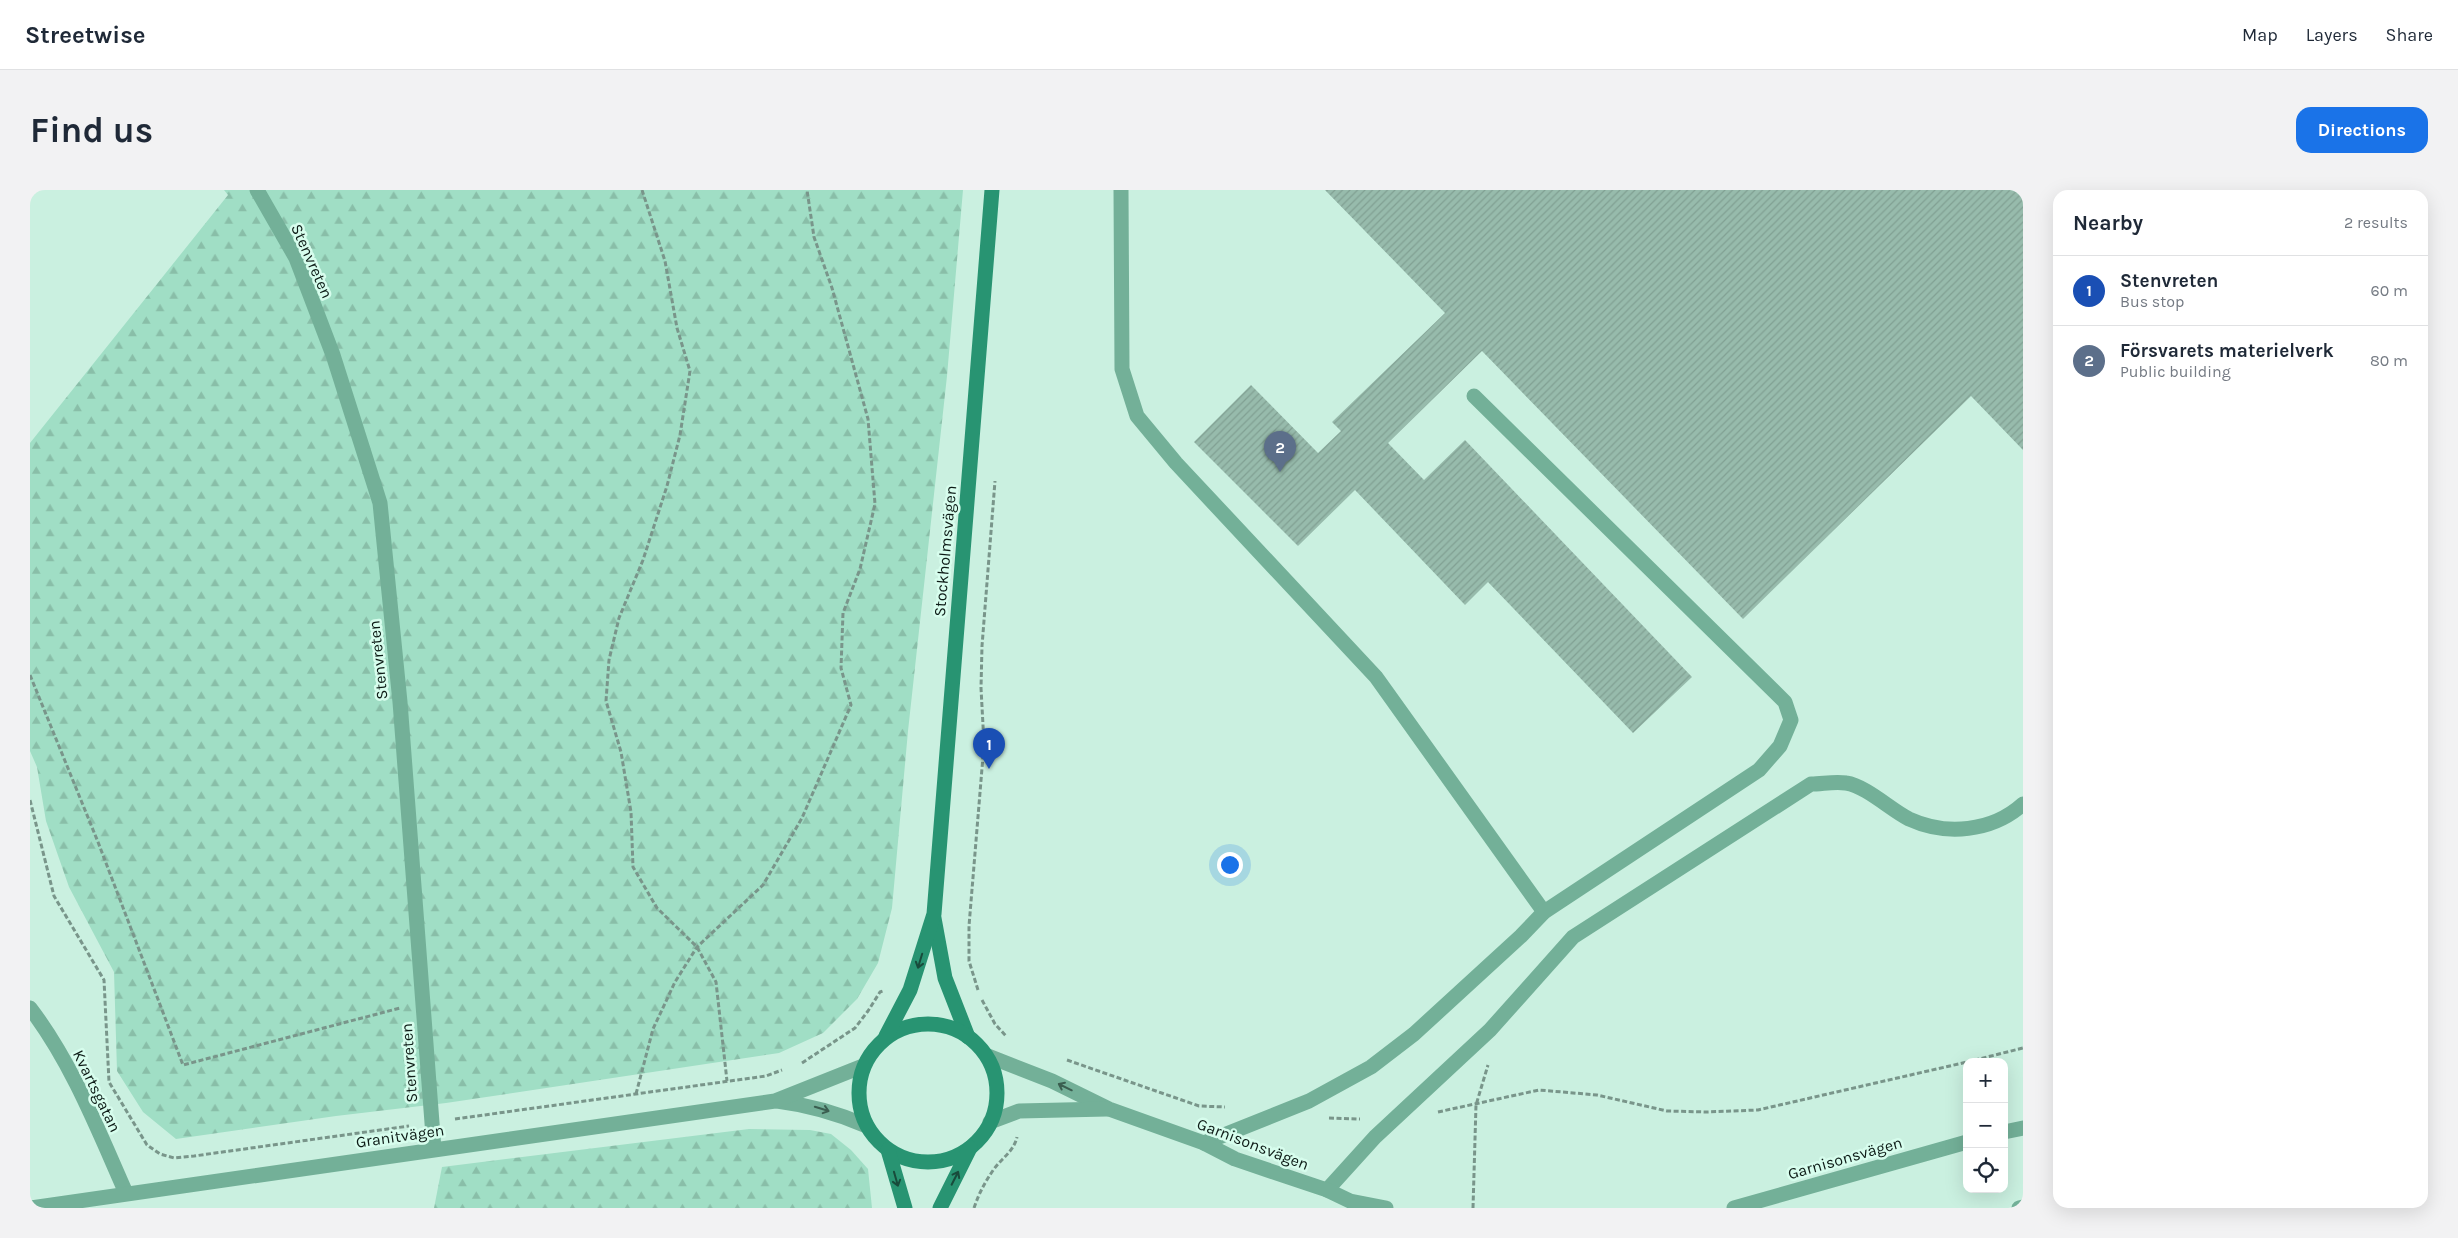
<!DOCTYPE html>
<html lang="en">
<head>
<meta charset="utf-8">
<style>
	:root { --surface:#fff; --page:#f2f2f3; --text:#1f2937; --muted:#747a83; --line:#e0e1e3; --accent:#1a73e8 }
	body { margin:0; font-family:Karla,sans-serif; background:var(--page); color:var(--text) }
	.controls { position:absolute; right:15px; bottom:15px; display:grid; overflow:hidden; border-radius:10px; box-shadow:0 5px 20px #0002 }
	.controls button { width:45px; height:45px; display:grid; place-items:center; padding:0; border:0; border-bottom:1px solid var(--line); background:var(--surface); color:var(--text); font:25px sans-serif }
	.you { position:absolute; left:1199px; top:674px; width:18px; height:18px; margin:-12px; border:4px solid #fff; border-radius:50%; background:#1a73e8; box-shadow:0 0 0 8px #1a73e833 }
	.badge { display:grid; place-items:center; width:32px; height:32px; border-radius:50%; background:var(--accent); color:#fff; font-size:16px; font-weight:700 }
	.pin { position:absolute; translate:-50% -41px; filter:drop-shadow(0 1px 2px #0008) }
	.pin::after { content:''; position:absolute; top:26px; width:18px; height:15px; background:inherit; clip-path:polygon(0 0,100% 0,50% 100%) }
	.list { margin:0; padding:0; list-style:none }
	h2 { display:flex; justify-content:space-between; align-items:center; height:65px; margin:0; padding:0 20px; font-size:21px }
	h2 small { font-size:16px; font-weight:400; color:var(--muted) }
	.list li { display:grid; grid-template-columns:32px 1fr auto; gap:15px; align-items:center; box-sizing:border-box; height:70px; padding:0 20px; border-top:1px solid var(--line) }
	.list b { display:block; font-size:19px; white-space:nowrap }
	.list p { margin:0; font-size:16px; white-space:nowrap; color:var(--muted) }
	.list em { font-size:16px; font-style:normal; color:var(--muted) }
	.icon { flex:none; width:28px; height:28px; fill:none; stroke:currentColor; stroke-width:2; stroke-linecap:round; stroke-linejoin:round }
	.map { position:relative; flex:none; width:1993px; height:1018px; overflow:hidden; border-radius:15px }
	header { display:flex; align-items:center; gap:30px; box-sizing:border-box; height:70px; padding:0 25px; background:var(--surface); border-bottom:1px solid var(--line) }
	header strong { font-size:24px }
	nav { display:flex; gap:28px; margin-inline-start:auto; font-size:18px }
	.intro { display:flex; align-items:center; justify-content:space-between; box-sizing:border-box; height:120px; padding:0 30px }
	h1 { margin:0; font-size:35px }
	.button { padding:12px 22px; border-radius:15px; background:var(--accent); color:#fff; font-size:18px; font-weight:700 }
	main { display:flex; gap:30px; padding:0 30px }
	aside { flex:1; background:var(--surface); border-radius:15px; box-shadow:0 5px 20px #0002 }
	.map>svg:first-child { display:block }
	.forest { fill:url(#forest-firs) }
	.building { fill:url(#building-hatch) }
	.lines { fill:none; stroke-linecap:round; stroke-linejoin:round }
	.path { stroke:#79958a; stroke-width:3; stroke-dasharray:5 2.5; stroke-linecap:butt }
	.service { stroke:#73b098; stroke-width:15 }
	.minor { stroke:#73b098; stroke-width:15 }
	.secondary { stroke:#289472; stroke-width:15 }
	.oneway { stroke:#184b3b }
	.oneway2 { stroke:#3b5e50 }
	.labels { text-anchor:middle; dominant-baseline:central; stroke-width:5; stroke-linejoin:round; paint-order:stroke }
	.street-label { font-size:16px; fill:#0d1b16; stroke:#d7fded }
</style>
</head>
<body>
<header>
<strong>Streetwise</strong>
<nav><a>Map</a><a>Layers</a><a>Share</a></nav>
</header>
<div class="intro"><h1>Find us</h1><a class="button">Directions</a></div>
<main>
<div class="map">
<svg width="1993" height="1018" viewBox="0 0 1993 1018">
	<defs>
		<pattern id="forest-firs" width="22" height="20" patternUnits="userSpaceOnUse" patternTransform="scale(1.25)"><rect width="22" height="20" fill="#a0dec5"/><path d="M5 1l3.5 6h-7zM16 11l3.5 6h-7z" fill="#89bea8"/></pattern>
		<pattern id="building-hatch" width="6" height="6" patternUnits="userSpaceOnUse" patternTransform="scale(1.25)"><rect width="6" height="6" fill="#97bbac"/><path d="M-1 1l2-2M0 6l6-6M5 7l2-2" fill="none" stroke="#81a093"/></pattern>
	</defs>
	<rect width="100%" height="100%" fill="#caf0e0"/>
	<g class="forest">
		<path d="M194,0H933L917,186L878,541L862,718L848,773L827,809L793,843L749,863L416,913L306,926L146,949L113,922L87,881L84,782L39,697L16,631L7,577L0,561V253L198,5Z"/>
		<path d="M719,939L780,940L801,944L821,960L838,979L842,1018H404L412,977Z"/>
	</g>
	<path class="building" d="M1295,0H1993V260L1941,206L1713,429L1452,161L1358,253L1394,290L1435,250L1662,487L1603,543L1458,392L1435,415L1325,300L1268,356L1164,252L1221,195L1288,263L1311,241L1302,232L1415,123Z"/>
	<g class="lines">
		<g class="path">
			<path d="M612,0L635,71L647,138L660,181L650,245L637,296L613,370L589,428L579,470L576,511L591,562L601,622L603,677L627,718L667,757L686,792L697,891"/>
			<path d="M0,485L68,652L153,875L370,818"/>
			<path d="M0,610L24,706L74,790L79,892L117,955L130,964L144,968L164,966L379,936"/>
			<path d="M948,800L939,771V736L954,554L951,498L952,456L965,291"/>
			<path d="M952,810L965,834L976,846"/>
			<path d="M1037,870L1169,916L1195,917"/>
			<path d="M1937,872L1993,858"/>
			<path d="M772,873L825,838L838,821L850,802L853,801"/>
			<path d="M606,904L623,839L645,792L667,757L733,695L772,628L821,515L811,478L813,423L830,379L845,314L838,229L802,98L784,47L777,0"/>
			<path d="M1408,922L1509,900L1567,905L1637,921L1676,922L1728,920L1937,872"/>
			<path d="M1299,928L1330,929"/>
			<path d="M425,929L736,886L752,880"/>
			<path d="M944,1018C949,1003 955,992 964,979C972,968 984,961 987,947"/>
			<path d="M1443,1018L1446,915L1458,875"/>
		</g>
		<g class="service">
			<path d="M227,0L266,68L303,165L350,313L370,512L404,959"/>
			<path d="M1091,0L1092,179L1107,226L1146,273L1346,487L1514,722"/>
			<path d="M1174,953L1279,911L1341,877L1384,844L1491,746L1514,722L1729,580L1750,556L1761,530L1755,512L1444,206"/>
			<path d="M1297,1000L1345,947L1460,840L1543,747L1781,594C1792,594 1805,591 1816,593C1836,596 1861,620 1879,629C1916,646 1962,642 1993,614"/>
			<path d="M1989,1018L1993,1017"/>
		</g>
		<g class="minor">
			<path d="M0,818C42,873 68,940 96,1003"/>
			<path d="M958,866L1022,891L1079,919L1174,953L1205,969L1297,1000L1320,1011L1356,1018"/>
			<path d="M747,911C779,915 807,923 837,936"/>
			<path d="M960,932L989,921L1077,919"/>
			<path d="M1974,942L1993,938"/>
			<path d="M0,1018L745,911L833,876"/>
			<path d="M1704,1018L1937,952"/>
		</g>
		<g class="secondary">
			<path d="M904,728L915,788L938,847"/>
			<circle cx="898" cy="903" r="69"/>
			<path d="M856,846L880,800L904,724L962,0"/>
			<path d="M858,960L875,1018"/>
			<path d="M910,1018L940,958"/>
		</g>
	</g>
	<defs><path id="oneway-shaft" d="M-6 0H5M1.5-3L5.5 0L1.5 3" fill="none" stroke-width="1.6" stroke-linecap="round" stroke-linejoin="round" transform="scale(1.25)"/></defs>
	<g class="oneway">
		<use href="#oneway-shaft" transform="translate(890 771) rotate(107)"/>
		<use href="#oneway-shaft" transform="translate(925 988) rotate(-63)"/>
		<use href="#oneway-shaft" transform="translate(866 989) rotate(74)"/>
	</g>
	<g class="oneway2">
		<use href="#oneway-shaft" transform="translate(1035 897) rotate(-154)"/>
		<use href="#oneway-shaft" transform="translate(792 919) rotate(17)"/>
	</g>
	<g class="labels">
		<g class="street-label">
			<text transform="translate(282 71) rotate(66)">Stenvreten</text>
			<text transform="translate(915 361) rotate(-85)">Stockholmsvägen</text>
			<text transform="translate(348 470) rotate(-96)">Stenvreten</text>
			<text transform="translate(379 873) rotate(-94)">Stenvreten</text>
			<text transform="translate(67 901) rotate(64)">Kvartsgatan</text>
			<text transform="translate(370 946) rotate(-8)">Granitvägen</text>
			<text transform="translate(1223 954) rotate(21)">Garnisonsvägen</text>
			<text transform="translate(1815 968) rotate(-16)">Garnisonsvägen</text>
		</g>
	</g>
</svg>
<div class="controls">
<button>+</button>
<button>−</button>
<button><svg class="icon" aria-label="locate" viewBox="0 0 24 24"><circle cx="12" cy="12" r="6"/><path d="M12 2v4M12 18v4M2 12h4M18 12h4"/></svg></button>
</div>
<div class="you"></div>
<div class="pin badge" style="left:959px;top:579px;background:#1a4fb4">1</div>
<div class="pin badge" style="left:1250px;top:282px;background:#5c6f8a">2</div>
</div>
<aside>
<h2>Nearby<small>2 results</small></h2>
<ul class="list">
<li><span class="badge" style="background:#1a4fb4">1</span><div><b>Stenvreten</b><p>Bus stop</p></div><em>60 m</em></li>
<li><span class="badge" style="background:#5c6f8a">2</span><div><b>Försvarets materielverk</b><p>Public building</p></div><em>80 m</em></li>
</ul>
</aside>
</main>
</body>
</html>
